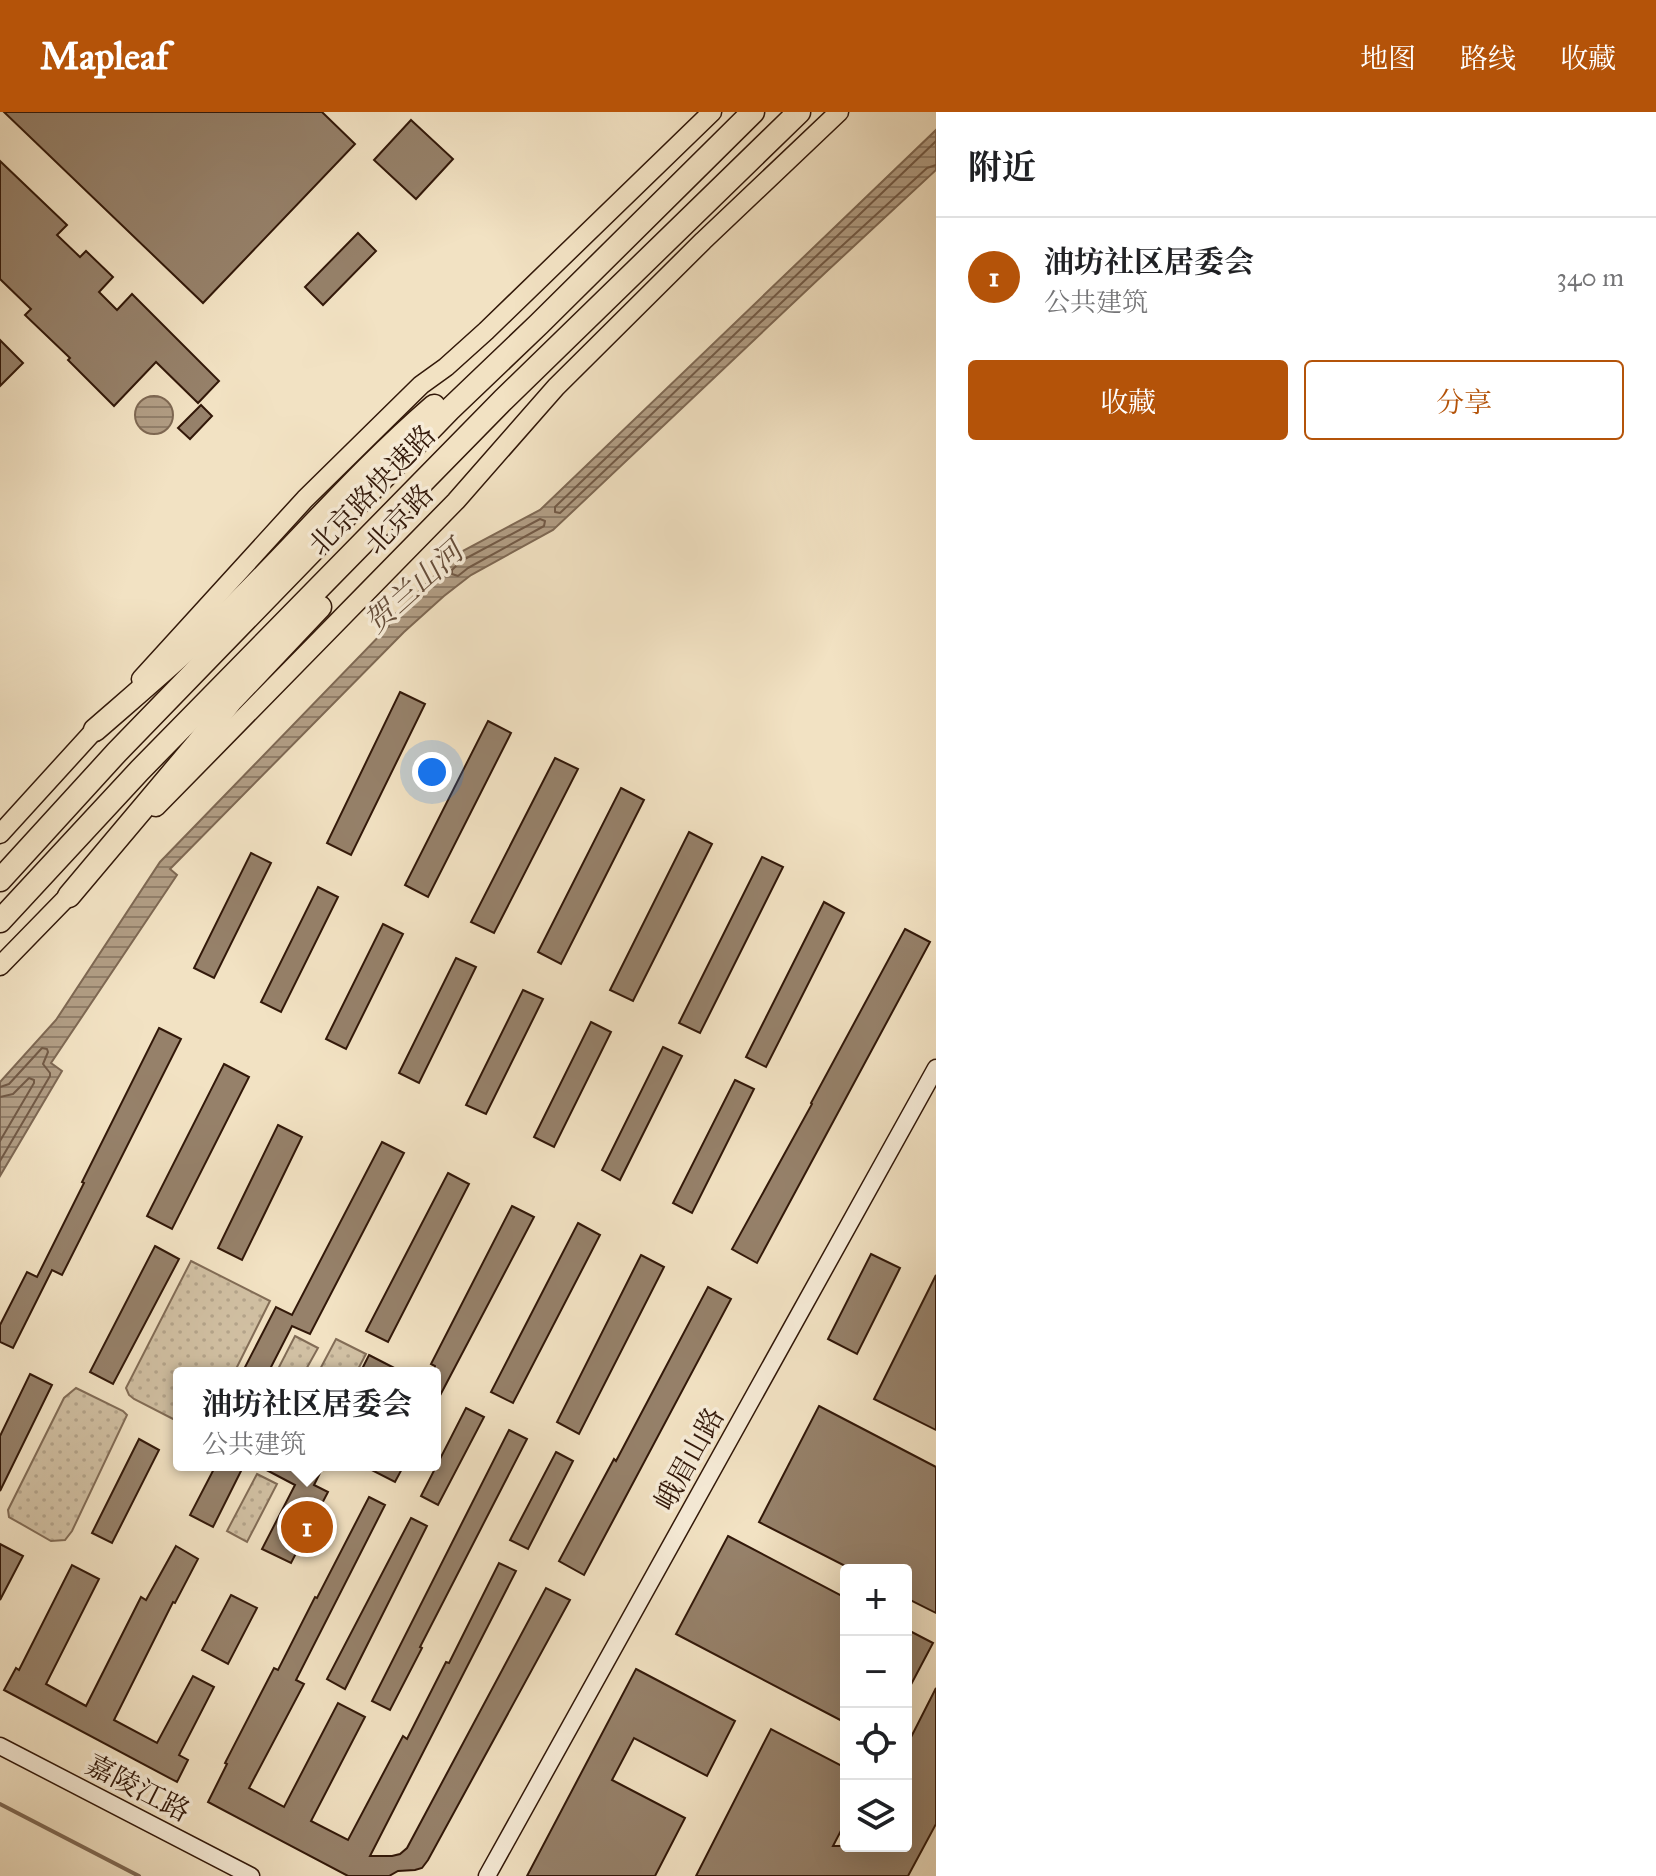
<!DOCTYPE html>
<html lang="zh">
<head>
<meta charset="utf-8">
<style>
	:root { --surface:#fff; --page:#f2f2f2; --text:#202124; --muted:#757577; --line:#e0e0e0; --accent:#b45309 }
	body { margin:0; font-family:"IM FELL Great Primer","Noto Serif SC",serif; background:var(--page); color:var(--text) }
	.controls { position:absolute; right:24px; bottom:24px; display:grid; overflow:hidden; border-radius:8px; box-shadow:0 8px 32px #0002 }
	.controls button { width:72px; height:72px; display:grid; place-items:center; padding:0; border:0; border-bottom:2px solid var(--line); background:var(--surface); color:var(--text); font:40px sans-serif }
	.you { position:absolute; left:432px; top:660px; width:28px; height:28px; margin:-20px; border:6px solid #fff; border-radius:50%; background:#1a73e8; box-shadow:0 0 0 12px #1a73e833 }
	.badge { display:grid; place-items:center; width:52px; height:52px; border-radius:50%; background:var(--accent); color:#fff; font-size:26px; font-weight:700 }
	.pin { position:absolute; translate:-50% -50%; border:4px solid #fff; box-shadow:0 2px 8px #0006 }
	.popup { position:absolute; left:173px; top:1255px; width:268px; height:104px; box-sizing:border-box; display:grid; place-content:center; border-radius:8px; background:var(--surface); filter:drop-shadow(0 2px 6px #0005); font-size:26px; white-space:nowrap; color:var(--muted) }
	.popup b { font-size:30px; color:var(--text) }
	.popup::after { content:''; position:absolute; left:50%; top:100%; margin-left:-16px; border:16px solid transparent; border-top-color:var(--surface) }
	.list { margin:0; padding:0; list-style:none }
	h2 { display:flex; justify-content:space-between; align-items:center; height:104px; margin:0; padding:0 32px; font-size:34px }
	h2 small { font-size:26px; font-weight:400; color:var(--muted) }
	.list li { display:grid; grid-template-columns:52px 1fr auto; gap:24px; align-items:center; box-sizing:border-box; height:120px; padding:0 32px; border-top:2px solid var(--line) }
	.list b { display:block; font-size:30px; white-space:nowrap }
	.list p { margin:0; font-size:26px; white-space:nowrap; color:var(--muted) }
	.list em { font-size:26px; font-style:normal; color:var(--muted) }
	.actions { display:flex; gap:16px; padding:24px 32px }
	.actions a { flex:1; padding:18px 0; border:2px solid var(--accent); border-radius:8px; text-align:center; font-size:28px; color:var(--accent) }
	.actions .main { background:var(--accent); color:#fff }
	.icon { flex:none; width:44px; height:44px; fill:none; stroke:currentColor; stroke-width:2; stroke-linecap:round; stroke-linejoin:round }
	.map { position:relative; flex:none; width:936px; height:1764px; overflow:hidden }
	header { display:flex; align-items:center; gap:48px; box-sizing:border-box; height:112px; padding:0 40px; background:var(--accent); color:#fff }
	header strong { font-size:38px }
	nav { display:flex; gap:44px; margin-inline-start:auto; font-size:28px }
	main { display:flex }
	aside { flex:1; background:var(--surface) }
	.map>svg:first-child { display:block }
	.garden { fill:url(#garden-dots); stroke:#826c56; stroke-width:2 }
	.water { fill:url(#water-rules); stroke:#7e6853; stroke-width:2 }
	.lines { fill:none; stroke-linecap:round; stroke-linejoin:round }
	.shore { stroke:#725a46; stroke-width:2 }
	.stream { stroke:#7e6853; stroke-width:4 }
	.building { fill:#96816a; stroke:#321809; stroke-width:2 }
	.secondary-casing { stroke:#321809; stroke-width:19 }
	.primary-casing { stroke:#321809; stroke-width:21 }
	.highway-casing { stroke:#321809; stroke-width:25 }
	.secondary { stroke:#f7ecd8; stroke-width:16 }
	.primary { stroke:#f2e2c3; stroke-width:18 }
	.highway { stroke:#f2e2c3; stroke-width:22 }
	.labels { text-anchor:middle; dominant-baseline:central; stroke-width:7; stroke-linejoin:round; paint-order:stroke }
	.street-label { font-size:28px; fill:#321809; stroke:#f7ecd8 }
	.water-label { font-size:30px; font-style:italic; fill:#654d3a; stroke:#f7ecd8 }
</style>
</head>
<body>
<header>
<strong>Mapleaf</strong>
<nav><a>地图</a><a>路线</a><a>收藏</a></nav>
</header>
<main>
<div class="map">
<svg width="936" height="1764" viewBox="0 0 936 1764">
	<defs>
		<pattern id="garden-dots" width="8" height="8" patternUnits="userSpaceOnUse" patternTransform="scale(2)"><rect width="8" height="8" fill="#d1c0a3"/><path d="M2 2h.1M6 6h.1" fill="none" stroke="#b4a48b" stroke-width="1.8" stroke-linecap="round"/></pattern>
		<pattern id="water-rules" width="6" height="5" patternUnits="userSpaceOnUse" patternTransform="scale(2)"><rect width="6" height="5" fill="#b19d84"/><path d="M0 2.5h6" fill="none" stroke="#917f6a"/></pattern>
	</defs>
	<rect width="100%" height="100%" fill="#f2e2c3"/>
	<filter id="stains"><feTurbulence type="fractalNoise" baseFrequency=".0025" numOctaves="4"/><feColorMatrix values="0 0 0 0 .2 0 0 0 0 .09 0 0 0 0 .02 0 0 0 .5 -.17"/></filter>
	<radialGradient id="worn" r=".72"><stop offset=".6" stop-color="#630" stop-opacity="0"/><stop offset="1" stop-color="#630" stop-opacity=".3"/></radialGradient>
	<g class="garden">
		<path d="M191,1149L270,1189L234,1261H179V1310L134,1287L129,1283L126,1276Z"/>
		<path d="M295,1224L318,1236L304,1261H286L278,1257Z"/>
		<path d="M336,1227L366,1242L356,1261H318Z"/>
		<path d="M76,1276L123,1299L127,1303L72,1419L65,1428L51,1429L9,1405L8,1398L64,1286Z"/>
		<path d="M257,1362L277,1372L247,1430L227,1419Z"/>
	</g>
	<g class="water">
		<path d="M936,18V58L826,160L553,418L471,463L444,484L404,520L170,757L177,763L51,951L62,959L0,1064V970L56,908L160,750L389,514L388,509L457,442L540,398Z"/>
		<circle cx="154" cy="303" r="19"/>
	</g>
	<g class="lines">
		<g class="shore">
			<path d="M936,29L555,395V400L560,401L820,154L927,56L936,53"/>
			<path d="M540,407L545,409L544,414L468,456L458,464L452,462V458L461,449Z"/>
			<path d="M0,975L9,972L42,936L47,937L48,940L43,952L50,961V964L0,1049"/>
			<path d="M0,985L13,982L29,966L34,968V971L0,1029"/>
		</g>
		<path class="stream" d="M0,1692L139,1764"/>
	</g>
	<g class="building">
		<path d="M4,0H322L355,32L203,191Z"/>
		<path d="M411,8L453,47L416,87L374,48Z"/>
		<path d="M0,49L67,113L57,123L80,145L86,139L113,165L99,180L117,198L132,182L219,269L198,291L156,250L114,294L68,248L70,246L25,203L31,197L0,167Z"/>
		<path d="M358,121L376,139L323,193L305,175Z"/>
		<path d="M0,228L23,251L0,274Z"/>
		<path d="M201,293L212,304L190,327L178,316Z"/>
		<path d="M400,580L425,592L351,743L327,731Z"/>
		<path d="M488,609L511,621L428,785L405,773Z"/>
		<path d="M555,646L578,657L494,821L471,810Z"/>
		<path d="M621,676L644,688L561,852L538,840Z"/>
		<path d="M689,720L712,732L633,889L610,878Z"/>
		<path d="M251,741L271,751L214,866L194,856Z"/>
		<path d="M762,745L783,755L700,921L679,911Z"/>
		<path d="M318,775L338,785L281,900L261,890Z"/>
		<path d="M824,790L844,801L766,955L746,945Z"/>
		<path d="M383,812L403,822L346,937L326,927Z"/>
		<path d="M905,817L930,830L757,1151L732,1137L812,992L811,991Z"/>
		<path d="M456,846L476,855L419,971L399,961Z"/>
		<path d="M523,878L543,887L486,1002L466,993Z"/>
		<path d="M591,910L611,920L554,1035L534,1025Z"/>
		<path d="M159,916L181,927L62,1163L52,1158L13,1236L0,1230V1213L27,1160L37,1165L84,1071L82,1070Z"/>
		<path d="M663,935L682,944L620,1068L602,1058Z"/>
		<path d="M224,952L249,965L172,1117L147,1104Z"/>
		<path d="M735,968L754,977L692,1101L673,1091Z"/>
		<path d="M278,1013L302,1025L242,1148L218,1136Z"/>
		<path d="M382,1030L404,1041L310,1222L292,1214L268,1261H242L276,1195L292,1203Z"/>
		<path d="M448,1061L469,1072L388,1230L366,1219Z"/>
		<path d="M512,1094L534,1105L435,1293V1254L431,1252Z"/>
		<path d="M578,1111L600,1123L513,1291L491,1280Z"/>
		<path d="M155,1134L179,1147L113,1272L90,1260Z"/>
		<path d="M871,1142L900,1156L857,1242L828,1227Z"/>
		<path d="M641,1143L664,1155L579,1322L557,1310Z"/>
		<path d="M936,1163V1318L874,1287Z"/>
		<path d="M708,1175L731,1187L584,1463L559,1449L614,1347L616,1349Z"/>
		<path d="M369,1243L404,1261H360Z"/>
		<path d="M30,1262L52,1273L0,1379V1324Z"/>
		<path d="M819,1294L936,1355V1501L906,1486V1458H853L759,1410Z"/>
		<path d="M466,1296L484,1305L438,1393L421,1384Z"/>
		<path d="M509,1318L527,1327L420,1535L422,1536L390,1598L372,1589Z"/>
		<path d="M139,1327L159,1338L112,1431L92,1421Z"/>
		<path d="M556,1340L573,1349L528,1437L510,1428Z"/>
		<path d="M216,1353H244L213,1415L190,1403Z"/>
		<path d="M257,1353H324L314,1373L328,1380L291,1451L262,1437L295,1373Z"/>
		<path d="M362,1353H404L395,1370Z"/>
		<path d="M369,1385L385,1393L296,1568L304,1572L249,1676L284,1695L338,1591L365,1605L311,1709L348,1728L403,1624L407,1627L446,1550L449,1551L499,1451L516,1459L370,1744H392L400,1742L407,1736L546,1476L570,1488L428,1748L422,1756L415,1758L398,1759L389,1764H348L208,1690L227,1652L225,1651L274,1556L278,1558L315,1485L317,1486Z"/>
		<path d="M411,1406L427,1414L345,1577L327,1567Z"/>
		<path d="M728,1424L846,1486V1611L676,1522Z"/>
		<path d="M0,1432L23,1444L0,1488Z"/>
		<path d="M176,1434L198,1447L175,1491L173,1490L114,1608L157,1631L193,1564L214,1575L179,1643L188,1648L177,1670L4,1578L16,1556L19,1558L72,1453L99,1467L46,1572L86,1594L141,1485L146,1488Z"/>
		<path d="M231,1483L257,1496L228,1552L202,1538Z"/>
		<path d="M906,1517L933,1531L906,1582Z"/>
		<path d="M636,1557L735,1609L707,1664L634,1626L612,1668L685,1706L655,1764H527Z"/>
		<path d="M936,1576V1712L908,1764H696L771,1617L846,1656V1709L833,1734H906V1635Z"/>
	</g>
	<g class="lines">
		<g class="secondary-casing">
			<g id="secondary">
				<path d="M0,1634L251,1764"/>
				<path d="M487,1764L936,956"/>
			</g>
		</g>
		<g class="primary-casing">
			<g id="primary">
				<path d="M141,567L305,387L421,273L446,255L486,219L712,0"/>
				<path d="M156,695L456,389L556,275L703,129L839,0"/>
				<path d="M0,722L102,610"/>
				<path d="M0,854L76,776"/>
			</g>
		</g>
		<g class="highway-casing">
			<g id="highway">
				<path d="M95,618C141,578 188,538 232,496C300,429 362,356 434,294"/>
				<path d="M0,768L117,640L449,298L539,212L753,0"/>
				<path d="M69,784L197,632L231,589L320,495"/>
				<path d="M0,809L140,658L503,288L799,0"/>
			</g>
		</g>
		<use href="#secondary" class="secondary"/>
		<use href="#primary" class="primary"/>
		<use href="#highway" class="highway"/>
	</g>
	<g class="labels">
		<g class="street-label">
			<text transform="translate(372 378) rotate(-46)">北京路快速路</text>
			<text transform="translate(399 407) rotate(-46)">北京路</text>
			<text transform="translate(689 1347) rotate(-61)">峨眉山路</text>
			<text transform="translate(138 1676) rotate(27)">嘉陵江路</text>
		</g>
		<g class="water-label">
			<text transform="translate(414 475) rotate(-42)">贺兰山河</text>
		</g>
	</g>
	<rect width="100%" height="100%" filter="url(#stains)"/>
	<rect width="100%" height="100%" fill="url(#worn)"/>
</svg>
<div class="controls">
<button>+</button>
<button>−</button>
<button><svg class="icon" aria-label="locate" viewBox="0 0 24 24"><circle cx="12" cy="12" r="6"/><path d="M12 2v4M12 18v4M2 12h4M18 12h4"/></svg></button>
<button><svg class="icon" aria-label="layers" viewBox="0 0 24 24"><path d="M12 4l9 5-9 5-9-5zM3 14l9 5 9-5"/></svg></button>
</div>
<div class="you"></div>
<div class="pin badge" style="left:307px;top:1415px">1</div>
<div class="popup"><b>油坊社区居委会</b>公共建筑</div>
</div>
<aside>
<h2>附近<small></small></h2>
<ul class="list">
<li><span class="badge">1</span><div><b>油坊社区居委会</b><p>公共建筑</p></div><em>340 m</em></li>
</ul>
<div class="actions"><a class="main">收藏</a><a>分享</a></div>
</aside>
</main>
</body>
</html>
